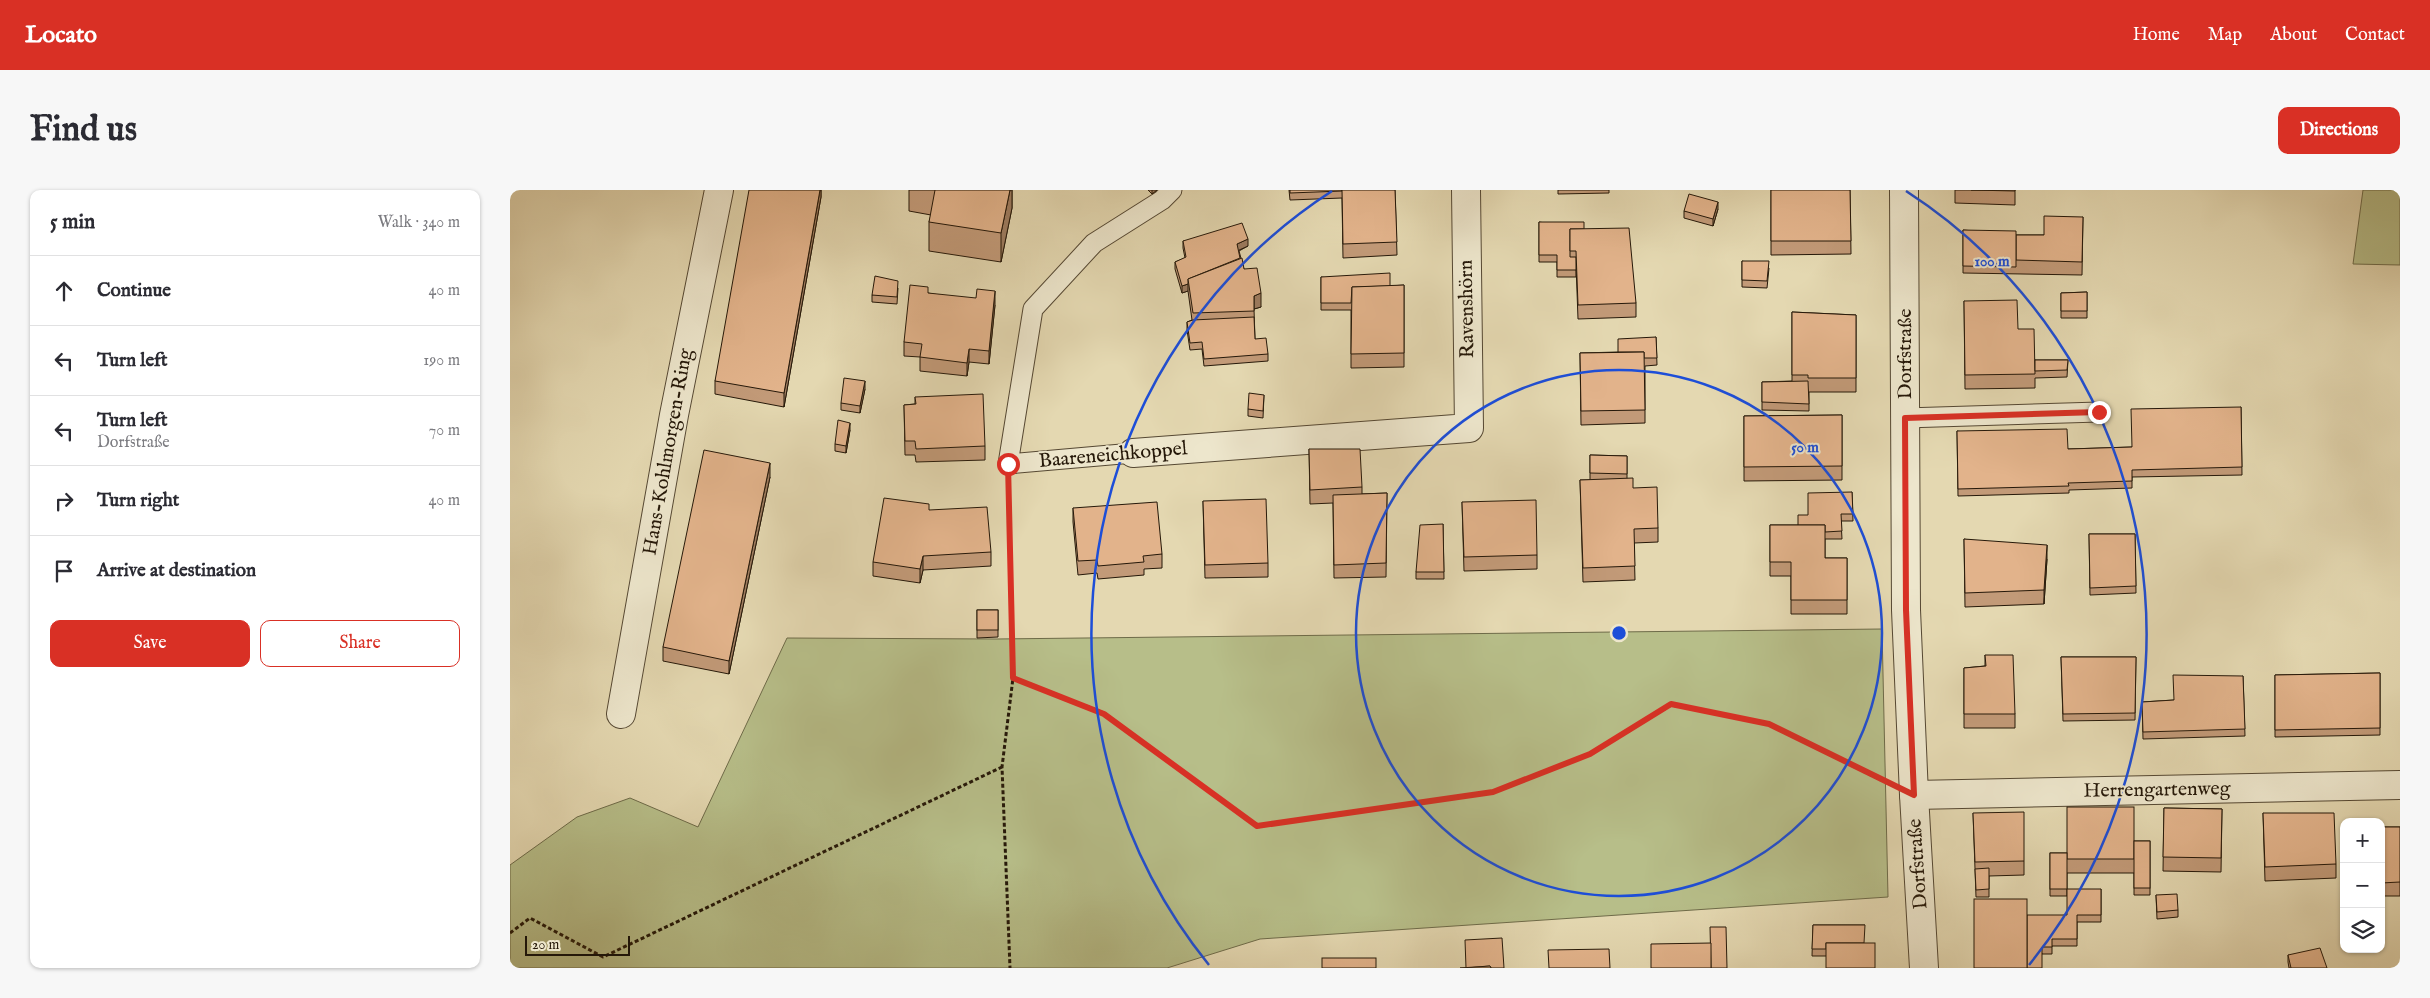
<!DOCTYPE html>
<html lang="en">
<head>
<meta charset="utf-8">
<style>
	:root { --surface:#fff; --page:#f7f7f7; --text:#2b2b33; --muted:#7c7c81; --line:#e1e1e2; --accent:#d93025 }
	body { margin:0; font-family:"IM FELL English",serif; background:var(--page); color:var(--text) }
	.controls { position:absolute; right:15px; bottom:15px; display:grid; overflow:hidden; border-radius:10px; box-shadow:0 1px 4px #0004 }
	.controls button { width:45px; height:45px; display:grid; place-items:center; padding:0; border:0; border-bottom:1px solid var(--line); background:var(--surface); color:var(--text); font:25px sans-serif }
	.scale { position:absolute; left:15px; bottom:12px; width:105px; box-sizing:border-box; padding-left:5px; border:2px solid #251809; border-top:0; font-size:14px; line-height:18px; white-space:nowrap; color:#251809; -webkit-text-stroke:4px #ede6cc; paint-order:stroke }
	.stop { position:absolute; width:15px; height:15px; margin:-11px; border:4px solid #d93025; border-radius:50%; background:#fff }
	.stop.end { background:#d93025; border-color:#fff; box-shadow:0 1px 5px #0008 }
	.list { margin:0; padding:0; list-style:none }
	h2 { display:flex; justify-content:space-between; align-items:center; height:65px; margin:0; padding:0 20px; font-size:21px }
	h2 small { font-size:16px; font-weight:400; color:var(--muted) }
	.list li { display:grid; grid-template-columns:32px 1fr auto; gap:15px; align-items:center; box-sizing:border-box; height:70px; padding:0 20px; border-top:1px solid var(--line) }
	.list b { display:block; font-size:19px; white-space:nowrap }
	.list p { margin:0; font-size:16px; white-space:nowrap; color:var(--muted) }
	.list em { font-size:16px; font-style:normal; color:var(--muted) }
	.actions { display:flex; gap:10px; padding:15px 20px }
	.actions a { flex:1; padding:11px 0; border:1px solid var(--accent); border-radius:10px; text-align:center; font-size:18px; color:var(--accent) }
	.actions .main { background:var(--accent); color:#fff }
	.icon { flex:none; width:28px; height:28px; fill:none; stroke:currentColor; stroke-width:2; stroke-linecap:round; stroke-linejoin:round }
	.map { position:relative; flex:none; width:1890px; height:778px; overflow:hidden; border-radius:10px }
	header { display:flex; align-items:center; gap:30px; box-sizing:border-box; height:70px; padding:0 25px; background:var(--accent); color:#fff }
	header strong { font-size:24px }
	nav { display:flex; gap:28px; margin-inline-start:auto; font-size:18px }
	.intro { display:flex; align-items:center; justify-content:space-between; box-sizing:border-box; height:120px; padding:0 30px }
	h1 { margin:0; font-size:35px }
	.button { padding:12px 22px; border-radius:10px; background:var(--accent); color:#fff; font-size:18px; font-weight:700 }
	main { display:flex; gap:30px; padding:0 30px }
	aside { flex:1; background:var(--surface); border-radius:10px; box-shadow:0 1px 4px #0004 }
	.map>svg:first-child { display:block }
	.green { fill:#b7be89; stroke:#6e6b49 }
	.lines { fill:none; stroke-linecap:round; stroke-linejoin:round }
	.lane-casing { stroke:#554833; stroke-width:21 }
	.street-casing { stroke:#554833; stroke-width:30 }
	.path { stroke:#251809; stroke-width:3; stroke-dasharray:4 2.5; stroke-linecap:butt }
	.lane { stroke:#ede6cc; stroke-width:19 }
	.street { stroke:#ede6cc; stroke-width:28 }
	.wall { fill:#c29a78; stroke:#251809 }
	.shaded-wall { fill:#9e7d61; stroke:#251809 }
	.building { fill:#e2b38b; stroke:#251809 }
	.route { stroke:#d93025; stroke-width:6 }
	.ring { fill:none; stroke:#1d4ed8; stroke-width:2.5 }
	.labels { text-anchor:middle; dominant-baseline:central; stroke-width:4; stroke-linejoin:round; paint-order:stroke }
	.street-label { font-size:20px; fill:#251809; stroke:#ede6cc }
	.centre { fill:#1d4ed8; stroke:#ede6cc; stroke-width:2.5 }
	.ring-label { font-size:15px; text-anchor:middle; font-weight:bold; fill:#1d4ed8; stroke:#ede6cc; stroke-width:4; stroke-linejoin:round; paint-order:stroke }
</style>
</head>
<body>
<header>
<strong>Locato</strong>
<nav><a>Home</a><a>Map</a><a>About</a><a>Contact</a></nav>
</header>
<div class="intro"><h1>Find us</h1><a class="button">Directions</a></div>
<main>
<aside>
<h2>5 min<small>Walk · 340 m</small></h2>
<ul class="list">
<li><svg class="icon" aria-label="ahead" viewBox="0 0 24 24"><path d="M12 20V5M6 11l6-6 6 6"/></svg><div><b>Continue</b></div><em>40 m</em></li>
<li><svg class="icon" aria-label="left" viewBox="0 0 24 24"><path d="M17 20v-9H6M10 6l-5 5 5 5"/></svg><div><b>Turn left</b></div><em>190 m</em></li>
<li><svg class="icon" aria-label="left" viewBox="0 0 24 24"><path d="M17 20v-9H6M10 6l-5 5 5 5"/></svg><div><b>Turn left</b><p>Dorfstraße</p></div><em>70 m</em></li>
<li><svg class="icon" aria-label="right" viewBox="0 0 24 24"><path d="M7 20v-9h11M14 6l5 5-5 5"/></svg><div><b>Turn right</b></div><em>40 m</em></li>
<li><svg class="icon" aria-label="arrive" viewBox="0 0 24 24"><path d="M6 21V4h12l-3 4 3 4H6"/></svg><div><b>Arrive at destination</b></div></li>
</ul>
<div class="actions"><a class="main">Save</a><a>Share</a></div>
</aside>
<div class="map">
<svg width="1890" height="778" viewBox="0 0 1890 778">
	<rect width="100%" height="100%" fill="#e4d8b1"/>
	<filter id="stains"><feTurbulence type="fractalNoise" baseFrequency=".004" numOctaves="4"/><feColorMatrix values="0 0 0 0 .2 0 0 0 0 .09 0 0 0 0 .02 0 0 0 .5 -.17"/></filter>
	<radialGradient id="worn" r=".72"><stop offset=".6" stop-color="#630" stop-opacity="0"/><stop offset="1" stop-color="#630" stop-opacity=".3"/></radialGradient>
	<g class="green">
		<path d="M1853,0H1890V75L1843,74Z"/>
		<path d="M1372,439L1378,707L750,749L657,778H0V675L67,627L120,608L188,637L277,448L486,449Z"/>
	</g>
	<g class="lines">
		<g class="lane-casing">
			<g id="lane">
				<path d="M1395,228L1589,222"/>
				<path d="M623,263L498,274L523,119L584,53L652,10L662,0"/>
			</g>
		</g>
		<g class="street-casing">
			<g id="street">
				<path d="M1394,0L1396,420L1404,605L1414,778"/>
				<path d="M623,263L959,238L956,0"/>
				<path d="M111,524L164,225L209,0"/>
				<path d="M1404,605L1890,595"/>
			</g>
		</g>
		<g class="path">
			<path d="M499,302L503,488L492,577L500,778"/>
			<path d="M503,488L594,523L747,636L983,602L1081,563L1161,515L1259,534L1371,590"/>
			<path d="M0,743L20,728L93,767L492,577"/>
		</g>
		<use href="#lane" class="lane"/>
		<use href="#street" class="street"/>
	</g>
	<g class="wall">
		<path d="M311,0V7L274,217L205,204V191Z"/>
		<path d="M399,0H502V18L491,72L419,61V32L421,25L399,21Z"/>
		<path d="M638,0H647L642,4Z"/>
		<path d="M779,0H885L887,65L833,68L832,8L780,10Z"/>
		<path d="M1048,0H1099V3L1048,4Z"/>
		<path d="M1261,0H1340L1341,64L1261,65Z"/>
		<path d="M1445,0H1505V15L1445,13Z"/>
		<path d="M1208,19L1203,36L1174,28V21Z"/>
		<path d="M1573,27L1572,85L1453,83V40L1506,45H1534Z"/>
		<path d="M1029,32L1074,39L1126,113V127L1068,129L1066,74V87H1047V72H1029Z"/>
		<path d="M673,51L738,56L729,61L734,79L751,117L744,119L745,149L758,164V171L694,176L692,159L680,160L677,140V132L682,130L678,101L672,103L665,79V72L675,68L673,58Z"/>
		<path d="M1232,71L1259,78L1257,98L1232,97Z"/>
		<path d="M811,87L880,96L894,95V177L841,178V120H811Z"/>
		<path d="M388,98L387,114L362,112V105Z"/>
		<path d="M1577,102V128H1551V103Z"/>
		<path d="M418,103L485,115L479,174L459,172L457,186L410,181V167L394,166V152Z"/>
		<path d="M1454,111L1508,139L1525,170H1558L1557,187L1525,188V198L1455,199Z"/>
		<path d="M1282,122L1346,125V202H1299V221L1252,220V192L1282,191Z"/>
		<path d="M1146,147L1147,175L1135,176V233L1071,235L1070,163L1108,162Z"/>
		<path d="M355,199L350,223L331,220V213Z"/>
		<path d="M754,205L753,228L738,226V219Z"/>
		<path d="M405,207L475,256V270L406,272L405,265H395L394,215L405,214Z"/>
		<path d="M1731,217L1732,285L1622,287V298L1559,300V303L1448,306L1447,241L1558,259L1622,257Z"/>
		<path d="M1332,225V290L1234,291V226Z"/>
		<path d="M340,240L336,263L325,261V254Z"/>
		<path d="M799,259L852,297V304L877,303L876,387L824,388L823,313L800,314Z"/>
		<path d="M1080,265L1117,266V289L1148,338V352L1124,353L1125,390L1073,392L1070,290H1080Z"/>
		<path d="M260,287L219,484L153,471V457Z"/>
		<path d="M1342,302L1343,331H1331L1332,349H1315V368H1337V424H1281V386H1260V335H1288L1298,325Z"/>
		<path d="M693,311L758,373V387L695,388Z"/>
		<path d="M952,312L1027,365V379L954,381Z"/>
		<path d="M563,318L652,364V378L634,379V385L588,389L587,383L568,385L563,332Z"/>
		<path d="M419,320L481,362V376L413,380L410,393L363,386V372Z"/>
		<path d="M933,334L934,389H906V382Z"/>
		<path d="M1579,344H1625L1626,403L1580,405Z"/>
		<path d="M1454,349L1537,369L1534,414L1455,417Z"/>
		<path d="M467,420H488V447L467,448Z"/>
		<path d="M1475,465L1505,524V538H1454V478L1475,476Z"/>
		<path d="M1551,467H1626L1625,530L1553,531Z"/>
		<path d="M1870,483V545L1765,547V485Z"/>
		<path d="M1733,486L1735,546L1633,549L1632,512L1664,510Z"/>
		<path d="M1654,618L1712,619L1711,682L1653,681Z"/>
		<path d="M1463,623L1514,671V685L1479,686V707H1466Z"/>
		<path d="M1753,623L1826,674V688L1755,691Z"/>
		<rect x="1871" y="637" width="19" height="69"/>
		<path d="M1624,651H1640V705H1624V683H1557V706H1540V663H1557Z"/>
		<path d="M1591,699V732H1567V756H1542V764H1532L1517,730L1557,725Z"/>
		<path d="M1646,705L1668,720V727L1647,729Z"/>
		<path d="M1303,735H1355L1316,766H1302Z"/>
		<path d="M1778,765L1817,778H1779L1778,772Z"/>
	</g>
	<g class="shaded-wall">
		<path d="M310,0H311V7L274,217V203Z"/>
		<path d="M500,0H502V18L491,72V43Z"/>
		<path d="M642,0H647L642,4Z"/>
		<path d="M1208,12V19L1203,36V29Z"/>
		<path d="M738,49V56L727,61V54Z"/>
		<path d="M678,94V101L672,103V96Z"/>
		<path d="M485,101V115L479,174V161Z"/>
		<path d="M751,103V117L744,119V106Z"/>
		<path d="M459,159V172L457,186V173Z"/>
		<path d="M355,191V199L350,223V216Z"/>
		<path d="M340,233V240L336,263V256Z"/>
		<path d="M260,273V287L219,484V471Z"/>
		<path d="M1537,355V369L1534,414V400Z"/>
		<path d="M413,366V380L410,393V379Z"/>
	</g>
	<g class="building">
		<path d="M239,0H310L274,203L205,191Z"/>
		<path d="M425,0H500L491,43L419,32Z"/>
		<path d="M780,0H832V1L780,3Z"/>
		<path d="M832,0H885L887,52L833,54Z"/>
		<path d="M1261,0H1340L1341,51H1261Z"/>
		<path d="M1461,0H1505V1Z"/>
		<path d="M1179,4L1208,12L1203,29L1174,21Z"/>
		<path d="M1534,26L1573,27L1572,72L1506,70V45H1534Z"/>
		<path d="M1029,32H1074V39H1060V67H1066V80H1047V65H1029Z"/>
		<path d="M732,33L738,49L727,54L730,68L678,89V94L672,96L665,72L676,67L673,51Z"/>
		<path d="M1119,38L1126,113L1068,115L1066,61H1060V39Z"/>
		<path d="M1453,40L1506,41V77L1453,76Z"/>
		<path d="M732,68L734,79L747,78L751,103L744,106V121L683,123L678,89Z"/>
		<path d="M1232,71H1259L1257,91L1232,90Z"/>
		<path d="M880,83V96L842,97L841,113H811V87Z"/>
		<path d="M365,86L388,91L387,107L362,105Z"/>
		<path d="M400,95L418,97V103L466,108L467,99L485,101L479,161L459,159L457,173L410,167L412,154L394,152Z"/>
		<path d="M894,95V163L841,164L842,97Z"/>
		<path d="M1577,102V121H1551V103Z"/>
		<path d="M1507,110L1508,139H1524L1525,184L1455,185L1454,111Z"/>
		<path d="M1282,122L1346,125V188H1298V185H1282Z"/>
		<path d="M744,127L745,149L756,148L758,164L694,169L692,152L680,153L677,132L683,130Z"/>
		<path d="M1146,147L1147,168H1134V162H1108V149Z"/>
		<path d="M1134,162L1135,220L1071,221L1070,163Z"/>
		<path d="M1525,170H1558L1557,180L1525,181Z"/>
		<path d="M334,188L355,191L350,216L331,213Z"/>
		<path d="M1298,191L1299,214L1252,212V192Z"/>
		<path d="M739,203L754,205L753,221L738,219Z"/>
		<path d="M473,204L475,256L406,259L405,251H395L394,215L406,214L405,207Z"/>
		<path d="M1731,217L1732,277L1622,280V291L1558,293L1559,296L1448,299L1447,241L1557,239L1558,259L1622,257L1621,219Z"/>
		<path d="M1332,225V276L1234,277V226Z"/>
		<path d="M328,230L340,233L336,256L325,254Z"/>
		<path d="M799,259H850L852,297L800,300Z"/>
		<path d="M194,260L260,273L219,471L153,457Z"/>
		<path d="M1080,265L1117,266V284L1080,283Z"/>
		<path d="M1123,288V298L1147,297L1148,338L1124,339L1125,376L1073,378L1070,290Z"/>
		<path d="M1342,302L1343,324H1331L1332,341L1315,342V335H1288V325H1298V303Z"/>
		<path d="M877,303L876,373L824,375L823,305Z"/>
		<path d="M374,308L419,314V320L477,317L481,362L413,366L410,379L363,372Z"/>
		<path d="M756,309L758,373L695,375L693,311Z"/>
		<path d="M1026,310L1027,365L954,367L952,312Z"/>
		<path d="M647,312L652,364L633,366L634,372L588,376L587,370L568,371L563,318Z"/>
		<path d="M933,334L934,382H906L910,335Z"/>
		<path d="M1260,335H1315V368H1337V410H1281V372H1260Z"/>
		<path d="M1579,344H1625L1626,396L1580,398Z"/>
		<path d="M1454,349L1537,355L1534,400L1455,403Z"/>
		<rect x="467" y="420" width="21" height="20"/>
		<path d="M1475,465H1503L1505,524H1454V478L1476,476Z"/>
		<path d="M1551,467H1626L1625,523L1553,524Z"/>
		<path d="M1870,483V538L1765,540V485Z"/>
		<path d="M1663,485L1733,486L1735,539L1633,542L1632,512L1664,510Z"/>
		<rect x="1557" y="617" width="67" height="52"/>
		<path d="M1654,618L1712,619L1711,668L1653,667Z"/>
		<path d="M1514,622V671L1465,672L1463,623Z"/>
		<path d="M1753,623H1824L1826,674L1755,677Z"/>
		<path d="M1871,637H1890V692L1871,693Z"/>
		<rect x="1624" y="651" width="16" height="47"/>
		<rect x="1540" y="663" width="17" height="36"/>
		<path d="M1479,678V699L1466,700L1465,679Z"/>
		<path d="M1557,699H1591V725H1567V749H1542V757H1532V778H1517V725H1557Z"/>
		<path d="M1667,704L1668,720L1647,722L1646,705Z"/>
		<rect x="1464" y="709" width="53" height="69"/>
		<path d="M1303,735H1355L1354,753H1316V759H1302Z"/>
		<path d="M1200,737H1216L1217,778H1201Z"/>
		<path d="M992,748L994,778H981L980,776L956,778L955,750Z"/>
		<path d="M1201,753V778H1141V754Z"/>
		<rect x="1316" y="753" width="49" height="25"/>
		<path d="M1810,758L1817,778H1781L1778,765Z"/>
		<path d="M1099,759L1100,778H1039L1038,760Z"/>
		<rect x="812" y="768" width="54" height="10"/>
		<path d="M980,776L981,778H950Z"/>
	</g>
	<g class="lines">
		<path class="route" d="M498,274L503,488L594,524L747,636L983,602L1080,564L1161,514L1259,534L1404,605L1396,420L1395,228L1589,222"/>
	</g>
	<g class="ring">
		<circle cx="1109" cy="443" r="263"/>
		<path d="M699 775A527 527 0 0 1 822 1M1396 1A527 527 0 0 1 1519 775"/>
	</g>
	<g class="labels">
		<g class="street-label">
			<text transform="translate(957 119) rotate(-91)">Ravenshörn</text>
			<text transform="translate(1395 164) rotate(-90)">Dorfstraße</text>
			<text transform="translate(158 262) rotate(-80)">Hans-Kohlmorgen-Ring</text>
			<text transform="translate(603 265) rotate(-5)">Baareneichkoppel</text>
			<text transform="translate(1647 600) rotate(-1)">Herrengartenweg</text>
			<text transform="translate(1408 674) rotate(-94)">Dorfstraße</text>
		</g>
	</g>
	<circle cx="1109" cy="443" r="8" class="centre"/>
	<g class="ring-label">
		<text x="1482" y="76">100 m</text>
		<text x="1295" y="262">50 m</text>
	</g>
	<rect width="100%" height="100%" filter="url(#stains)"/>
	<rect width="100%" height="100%" fill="url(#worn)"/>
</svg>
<div class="controls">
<button>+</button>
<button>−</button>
<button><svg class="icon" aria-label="layers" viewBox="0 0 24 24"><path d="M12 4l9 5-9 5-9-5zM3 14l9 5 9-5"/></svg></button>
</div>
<div class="scale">20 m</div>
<div class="stop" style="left:498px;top:274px"></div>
<div class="stop end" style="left:1589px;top:222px"></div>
</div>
</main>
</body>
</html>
